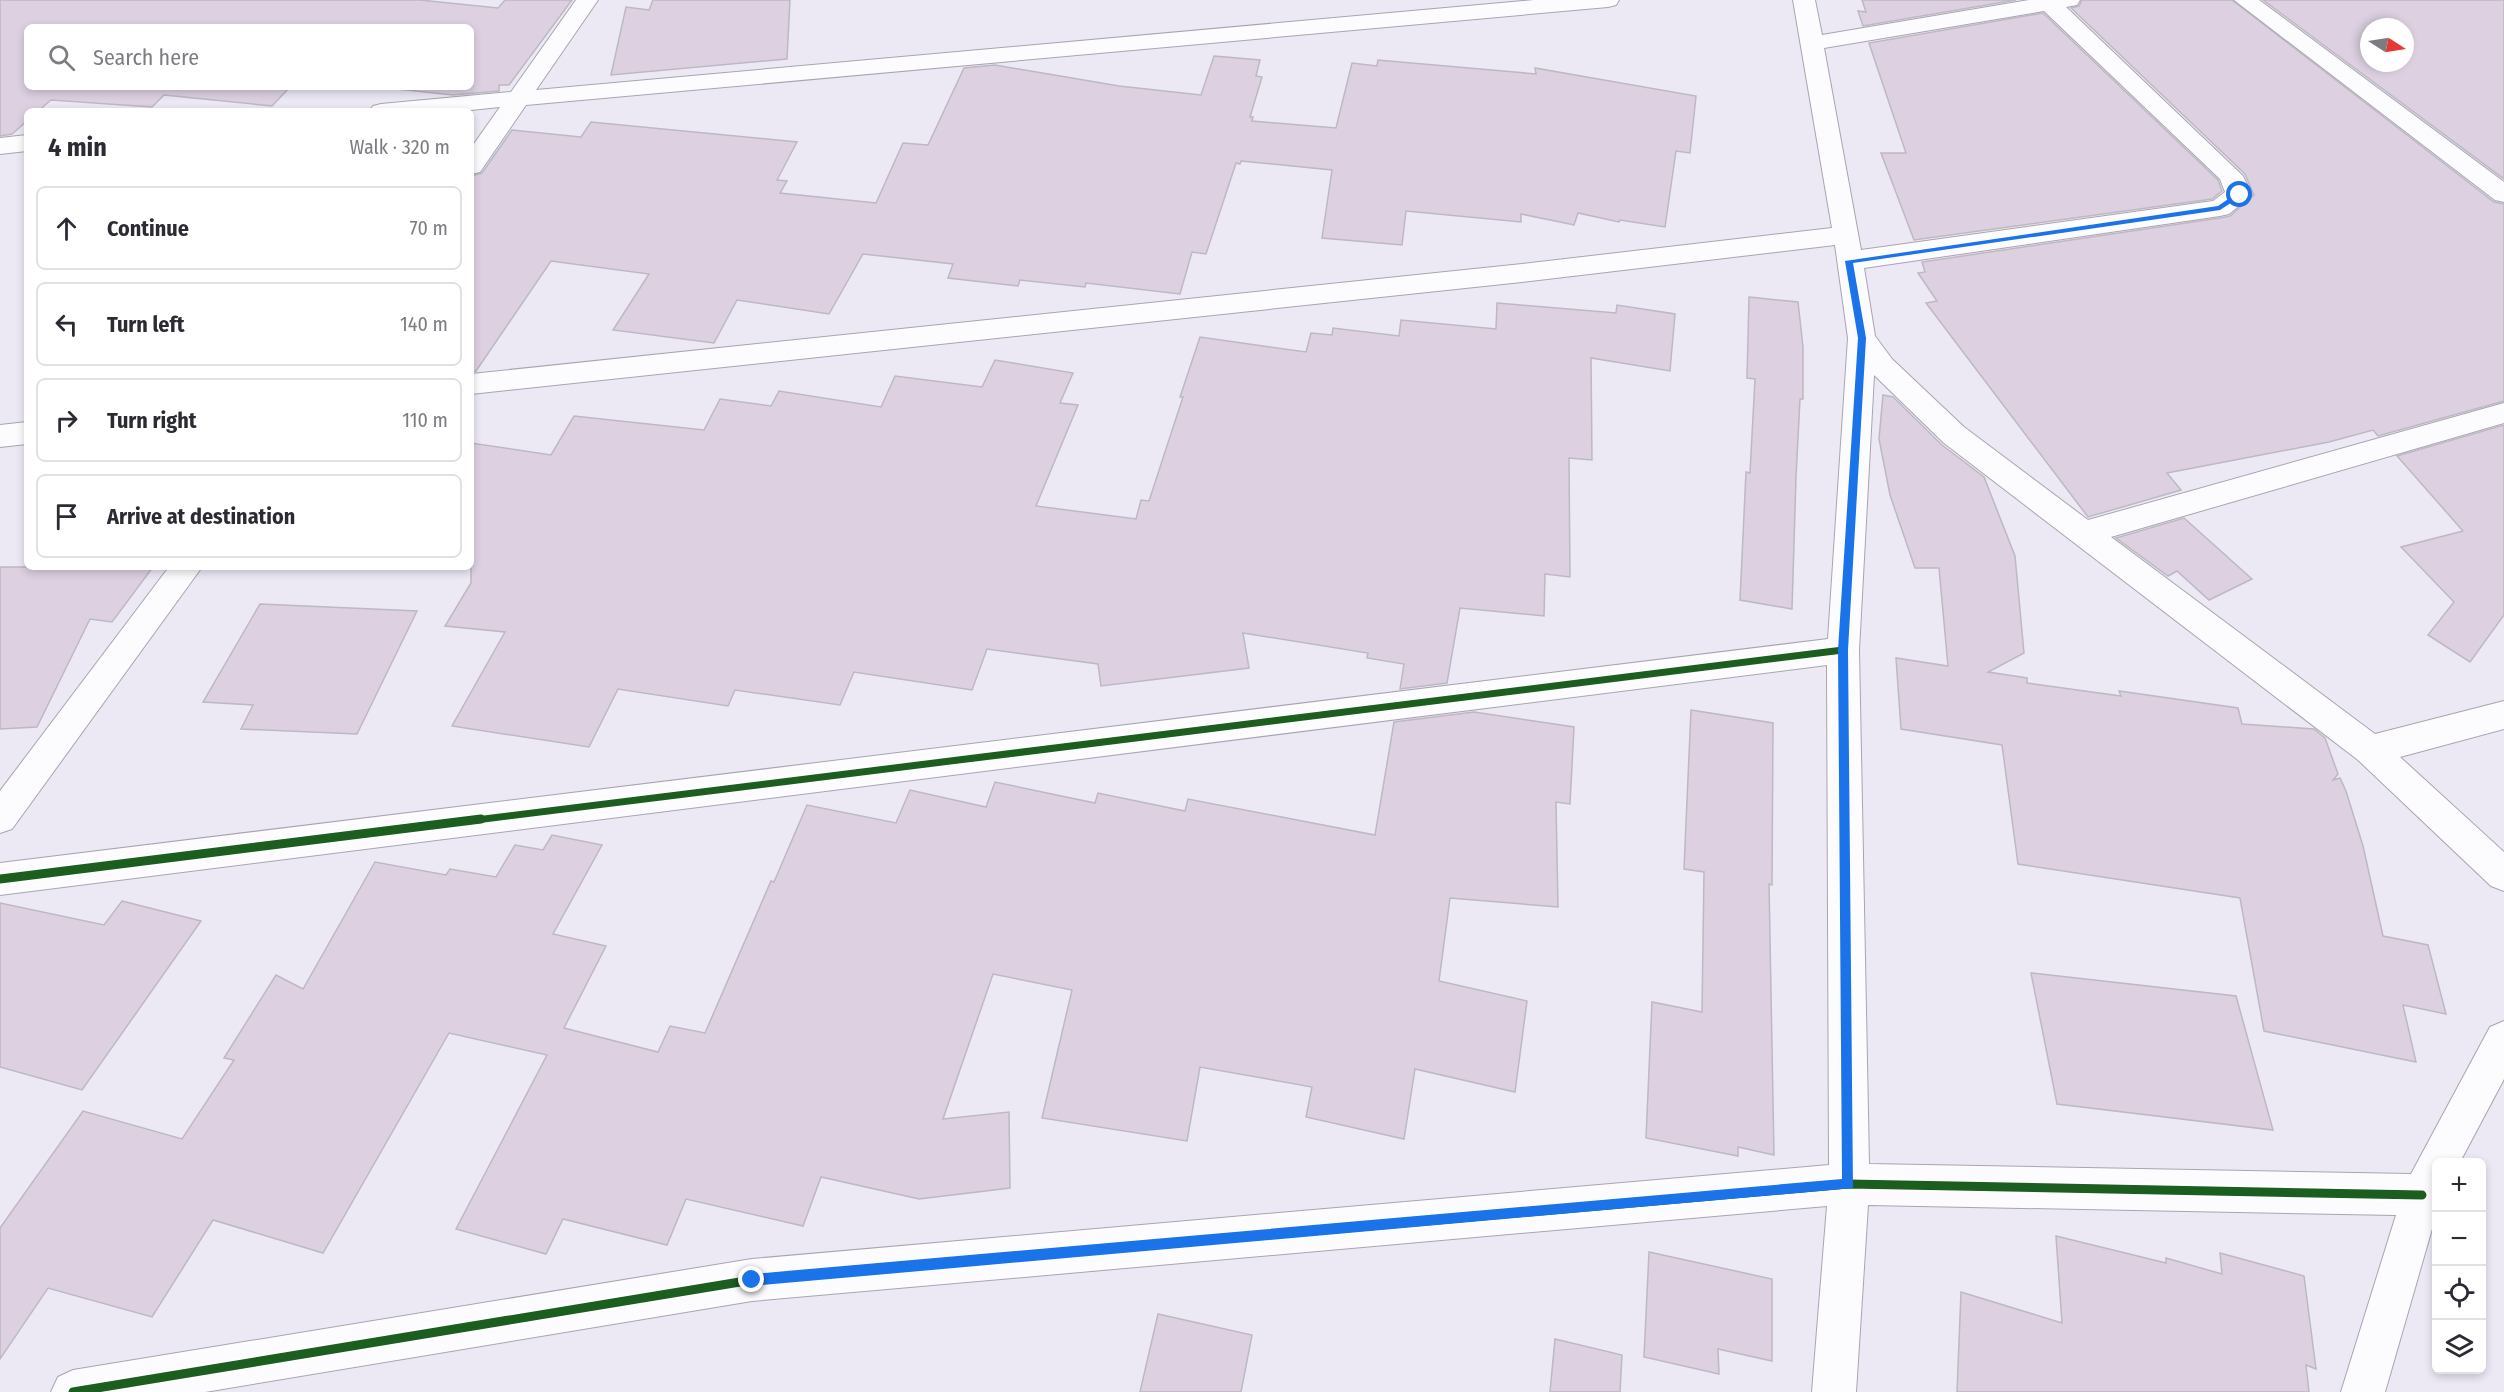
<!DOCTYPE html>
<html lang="en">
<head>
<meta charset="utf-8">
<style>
	:root { --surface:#fff; --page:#f2f2f3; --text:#2b2b33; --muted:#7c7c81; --line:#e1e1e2 }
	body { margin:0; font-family:"Fira Sans Condensed",sans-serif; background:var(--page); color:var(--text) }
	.controls { position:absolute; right:18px; bottom:18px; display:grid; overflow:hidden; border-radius:9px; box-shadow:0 3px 9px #0003 }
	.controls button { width:54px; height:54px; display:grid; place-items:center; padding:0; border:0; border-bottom:2px solid var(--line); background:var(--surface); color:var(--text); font:30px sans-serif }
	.compass { position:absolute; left:2360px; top:18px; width:54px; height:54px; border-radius:50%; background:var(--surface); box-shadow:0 3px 9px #0003; rotate:102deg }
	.stop { position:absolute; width:18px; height:18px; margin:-14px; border:4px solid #1a73e8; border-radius:50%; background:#fff }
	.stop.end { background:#1a73e8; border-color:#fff; box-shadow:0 2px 6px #0008 }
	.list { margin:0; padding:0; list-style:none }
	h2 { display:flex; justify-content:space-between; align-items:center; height:78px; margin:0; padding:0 24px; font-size:26px }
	h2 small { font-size:20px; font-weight:400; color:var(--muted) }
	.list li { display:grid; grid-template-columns:39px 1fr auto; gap:18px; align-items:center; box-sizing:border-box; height:84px; margin:0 12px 12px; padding:0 12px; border:2px solid var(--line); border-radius:9px }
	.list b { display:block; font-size:22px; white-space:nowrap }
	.list em { font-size:20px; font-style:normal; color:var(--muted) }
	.icon { flex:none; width:33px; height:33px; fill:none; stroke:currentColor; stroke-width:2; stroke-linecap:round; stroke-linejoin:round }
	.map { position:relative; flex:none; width:2504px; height:1392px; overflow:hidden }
	.search { position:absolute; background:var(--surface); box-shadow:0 3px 9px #0003; left:24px; top:24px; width:450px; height:66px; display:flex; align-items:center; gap:15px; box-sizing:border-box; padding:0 21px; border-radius:9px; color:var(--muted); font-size:22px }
	.panel { position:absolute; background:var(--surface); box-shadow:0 3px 9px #0003; left:24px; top:108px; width:450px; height:462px; border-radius:9px }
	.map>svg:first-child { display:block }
	.building { fill:#ddd1e1; stroke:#bdb8c1; stroke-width:1.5; fill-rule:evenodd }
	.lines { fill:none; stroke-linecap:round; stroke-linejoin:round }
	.street-casing { stroke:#a8a5b0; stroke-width:2 }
	.street { fill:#fcfcfe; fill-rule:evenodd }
	.cycleway-far1-casing { stroke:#fff; stroke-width:10 }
	.cycleway-casing { stroke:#fff; stroke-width:13 }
	.cycleway-far1 { stroke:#1b5e20; stroke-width:7 }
	.cycleway { stroke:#1b5e20; stroke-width:9 }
	.route { fill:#1a73e8 }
</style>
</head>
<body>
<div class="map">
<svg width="2504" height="1392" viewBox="0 0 2504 1392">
	<rect width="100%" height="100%" fill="#ece9f5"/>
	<g class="building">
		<path d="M0,0H420L498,8L505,0H572L509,85H499V91L453,95L378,87H471V27H27V87H290L272,106L164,95L152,107L51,100L38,111H27V121L12,134L0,136Z"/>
		<path d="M653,0H790L787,59L611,75L626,7L649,10Z"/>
		<path d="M1862,0H2016L1863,26L1858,11L1866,12Z"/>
		<path d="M2082,0H2232L2494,202L2504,204V401L2378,436L2373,430L2329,442L2167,473L2181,490L2088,517L1926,303L1937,301L1918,273L1925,272L1922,262L2220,218L2230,216L2254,195L2245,174L2071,8L2079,6Z"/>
		<path d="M2263,0H2504V179ZM2369,27H2405V63H2369Z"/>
		<path d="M2043,13L2218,180L2222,191L2212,199L1914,240L1881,153H1906L1869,43Z"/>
		<path d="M1214,56L1260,60L1256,76L1262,77L1250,117H1253L1252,121L1336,128L1352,63L1377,66L1378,60L1536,74L1535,68L1696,96L1690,153L1676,151L1665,227L1620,220L1619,222L1578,213L1574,225L1521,214V222L1406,211L1402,245L1322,238L1332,170L1241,161L1240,164L1236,163L1206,254L1192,252L1180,294L1086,283L1085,287L1020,280L1018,286L948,278L953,264L863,254L829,314L737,300L714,343L613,330L649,274L551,261L476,371L471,372V176L482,173L512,130L581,137L591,122L797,142L777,180L787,181L780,193L876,203L903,143L928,145L964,68L995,65L1119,86L1201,95Z"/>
		<path d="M1749,297L1798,302L1803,347V399H1800L1796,477L1792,609L1740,600L1746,472L1750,473L1755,379L1747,378Z"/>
		<path d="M1497,303L1616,313L1617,305L1675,314L1670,371L1591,358L1592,460L1569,458L1570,577L1545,574L1544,616L1460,608L1447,683L1400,689L1404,664L1367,658L1368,653L1243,633L1249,668L1101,686L1098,664L987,649L972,690L854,672L840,705L735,690L728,706L618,689L589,747L452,726L505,632L445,626L471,583V443L551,455L574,416L704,430L720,399L771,406L779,391L881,407L895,376L982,387L995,360L1073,373L1060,403L1078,405L1036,506L1136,519L1141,500L1149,501L1183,397H1180L1200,337L1306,352L1311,333L1332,335L1333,328L1399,336L1401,320L1496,329Z"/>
		<path d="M1883,395L1893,397L1942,445L1984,477L2015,556L2024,653L1988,672L2027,678V683L2121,696L2119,691L2238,708L2242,724L2314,729L2325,738L2338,774L2333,780L2340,778L2346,791L2363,846L2383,936L2428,945L2446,1014L2403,1005L2416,1062L2264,1031L2240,898L2018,864L2002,745L1901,729L1896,658L1948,666L1939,568H1915L1890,495L1879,439Z"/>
		<path d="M2504,425V615L2470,662L2428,635L2454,602L2401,547L2463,531L2397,456Z"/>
		<path d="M2184,518L2252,579L2209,600L2177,571L2168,576L2116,538Z"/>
		<path d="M0,567H153L112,622L90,619L37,727L0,729Z"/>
		<path d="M260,604L417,611L357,734L241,729L253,705L203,702Z"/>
		<path d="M1691,710L1773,723L1772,885L1769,884L1774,1155L1738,1147V1156L1646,1138L1652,1002L1702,1012L1704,872L1684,869Z"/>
		<path d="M1474,712L1574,727L1570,804L1556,802L1558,907L1450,898L1439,981L1527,1001L1515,1092L1415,1069L1404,1139L1306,1117L1312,1087L1200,1067L1187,1141L1042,1118L1072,990L993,974L943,1119L1009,1112L1010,1188L919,1199L821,1177L803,1226L686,1199L667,1245L563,1219L546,1254L456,1229L547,1055L449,1033L323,1253L213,1220L152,1317L48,1288L0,1359V1228L83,1111L182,1139L234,1060L224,1058L276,975L303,989L375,862L446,875L450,869L496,877L515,845L543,850L552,835L602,845L553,934L606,946L564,1028L658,1052L670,1026L705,1033L771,881L774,882L807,805L896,823L910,790L986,807L995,782L1095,803L1098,793L1185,811L1188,799L1375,835L1394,722Z"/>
		<path d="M122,901L201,921L82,1090L0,1067V903L104,925Z"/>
		<path d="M2031,973L2236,996L2273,1130L2057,1104Z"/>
		<path d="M2056,1236L2166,1263V1258L2222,1274L2220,1253L2304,1276L2316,1369L2306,1365L2309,1392H1957L1961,1292L2062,1323Z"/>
		<path d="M1649,1252L1772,1279V1361L1718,1349L1719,1374L1644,1357Z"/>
		<path d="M1158,1314L1252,1335L1241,1392H1140Z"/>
		<path d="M1555,1339L1622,1355L1620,1392H1550Z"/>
	</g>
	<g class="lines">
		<g class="street-casing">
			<g id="street">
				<path d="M576,0H598L536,90L1534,0H1619L1616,5L1608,7L526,105L480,172L471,174V148L500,107L461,111H369L373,106L381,104L511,92Z"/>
				<path d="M1793,0H1815L1822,35L2029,0H2080L2077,5L2066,7L2243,176L2252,195L2229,214L2220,216L1864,268L1875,336L1892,359L1964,427L2088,520L2504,403V423L2111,537L2375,734L2504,701V729L2400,757L2504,852V891L2491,886L2358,760L1944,443L1874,375L1859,650L1869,1164L2411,1174L2490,1027L2504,1021V1079L2460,1162H2436V1215L2385,1392H2341L2396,1215L1868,1205L1856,1392H1812L1827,1206L752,1301L205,1392H51L58,1377L73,1370L752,1259L1829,1165L1827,665L0,895V863L1828,639L1848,338L1835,245L1522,282L471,394V374L1522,264L1832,228ZM2044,11L2220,179L2225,192L2213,201L1861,250L1824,48Z"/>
				<path d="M2234,0H2259L2504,182V202L2495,200Z"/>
				<path d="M27,135V151L0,154V138Z"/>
				<path d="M27,422V444L0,447V425Z"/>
				<path d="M169,567H202L12,829L0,833V791Z"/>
			</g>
		</g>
		<use href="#street" class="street"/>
		<g class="cycleway-far1-casing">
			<path id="cycleway-far1" d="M468,821L1843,650"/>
		</g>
		<g class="cycleway-casing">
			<g id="cycleway">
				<path d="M0,879L481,819"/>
				<path d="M73,1392L752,1280L1849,1184L2422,1195"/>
			</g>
		</g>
		<use href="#cycleway-far1" class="cycleway-far1"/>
		<use href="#cycleway" class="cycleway"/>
	</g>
	<path class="route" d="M2237,193L2243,195L2220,210L1853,263L1866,338L1848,650L1853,1188L752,1286L747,1285V1276L752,1274L1842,1179L1838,650L1858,338L1845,261L2218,206Z"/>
</svg>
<div class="controls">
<button>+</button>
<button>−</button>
<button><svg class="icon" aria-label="locate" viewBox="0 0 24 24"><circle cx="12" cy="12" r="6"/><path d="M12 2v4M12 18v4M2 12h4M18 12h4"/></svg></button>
<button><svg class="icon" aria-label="layers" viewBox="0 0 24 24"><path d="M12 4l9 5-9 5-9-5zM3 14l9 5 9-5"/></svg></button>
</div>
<svg class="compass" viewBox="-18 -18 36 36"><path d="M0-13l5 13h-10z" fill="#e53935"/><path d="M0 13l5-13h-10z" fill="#7c7c81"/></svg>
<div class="stop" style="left:2240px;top:195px"></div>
<div class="stop end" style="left:752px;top:1280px"></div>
<div class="search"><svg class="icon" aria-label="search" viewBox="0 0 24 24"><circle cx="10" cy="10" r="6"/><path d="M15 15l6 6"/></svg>Search here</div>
<section class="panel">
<h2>4 min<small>Walk · 320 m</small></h2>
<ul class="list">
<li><svg class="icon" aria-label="ahead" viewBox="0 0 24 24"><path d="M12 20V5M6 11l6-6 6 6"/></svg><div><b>Continue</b></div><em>70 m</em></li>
<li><svg class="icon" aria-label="left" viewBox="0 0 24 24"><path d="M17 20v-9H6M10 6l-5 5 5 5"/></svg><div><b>Turn left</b></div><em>140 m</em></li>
<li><svg class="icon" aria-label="right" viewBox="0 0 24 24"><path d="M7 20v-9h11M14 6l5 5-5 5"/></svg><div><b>Turn right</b></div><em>110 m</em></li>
<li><svg class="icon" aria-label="arrive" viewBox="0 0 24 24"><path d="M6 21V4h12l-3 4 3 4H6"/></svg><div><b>Arrive at destination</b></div></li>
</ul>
</section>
</div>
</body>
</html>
